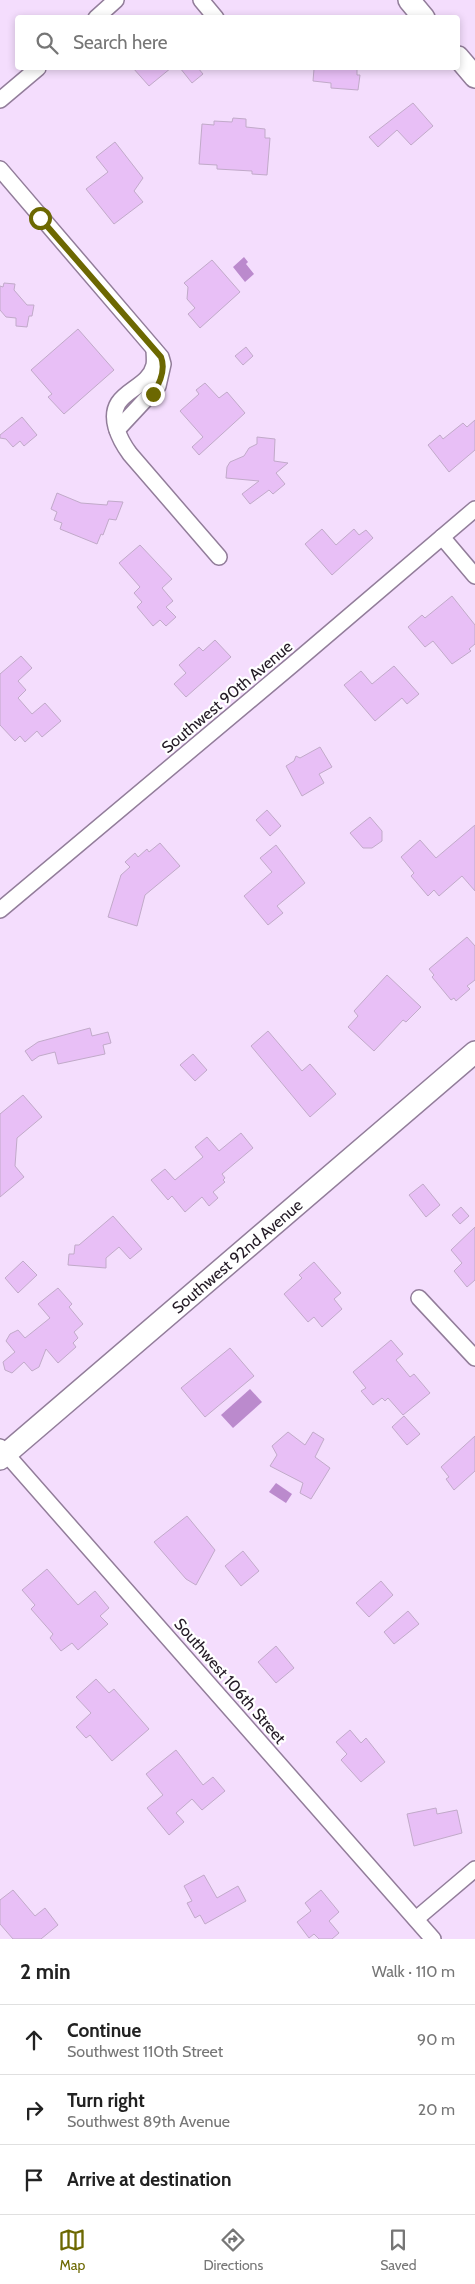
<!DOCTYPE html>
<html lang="en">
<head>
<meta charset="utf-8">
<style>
	:root { --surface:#fff; --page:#f2f2f2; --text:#222; --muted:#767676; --line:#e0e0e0; --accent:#6c6801 }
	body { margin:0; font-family:Cabin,sans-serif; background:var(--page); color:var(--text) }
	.stop { position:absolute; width:15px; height:15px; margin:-11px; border:4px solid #6c6801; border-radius:50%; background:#fff }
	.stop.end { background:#6c6801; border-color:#fff; box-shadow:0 1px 5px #0008 }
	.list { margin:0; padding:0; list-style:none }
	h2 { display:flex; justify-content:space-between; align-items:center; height:65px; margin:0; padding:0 20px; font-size:21px }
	h2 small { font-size:16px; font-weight:400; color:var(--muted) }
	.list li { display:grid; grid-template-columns:32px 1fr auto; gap:15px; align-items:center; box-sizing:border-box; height:70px; padding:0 20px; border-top:1px solid var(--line) }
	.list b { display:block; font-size:19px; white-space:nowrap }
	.list p { margin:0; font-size:16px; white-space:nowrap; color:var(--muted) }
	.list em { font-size:16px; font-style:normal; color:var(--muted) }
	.icon { flex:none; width:28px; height:28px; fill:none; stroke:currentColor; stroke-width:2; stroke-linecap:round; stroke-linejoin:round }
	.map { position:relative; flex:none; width:475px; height:1939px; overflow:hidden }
	.search { position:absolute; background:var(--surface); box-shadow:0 2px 8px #0003; left:15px; right:15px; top:15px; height:55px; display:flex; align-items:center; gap:12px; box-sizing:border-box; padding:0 18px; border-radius:5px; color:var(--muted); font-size:19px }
	.sheet { height:275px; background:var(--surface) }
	nav { display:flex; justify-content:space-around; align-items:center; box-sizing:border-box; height:70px; border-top:1px solid var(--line); background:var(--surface); font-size:14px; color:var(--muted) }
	nav a { display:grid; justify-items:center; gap:2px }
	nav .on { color:var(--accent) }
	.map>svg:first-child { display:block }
	.water { fill:#bb8acd }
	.building { fill:#e8bff6; stroke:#c1aac9 }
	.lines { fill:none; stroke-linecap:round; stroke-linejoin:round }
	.street-casing { stroke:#927d9a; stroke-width:18 }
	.secondary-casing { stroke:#927d9a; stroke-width:24 }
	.street { stroke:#fff; stroke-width:15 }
	.secondary { stroke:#fff; stroke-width:21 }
	.route { stroke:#6c6801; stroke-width:6 }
	.labels { text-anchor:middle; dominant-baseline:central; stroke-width:4.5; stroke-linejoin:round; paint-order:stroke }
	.street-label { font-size:16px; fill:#221924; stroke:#fff }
</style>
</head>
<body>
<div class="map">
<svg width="475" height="1939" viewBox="0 0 475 1939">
	<rect width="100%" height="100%" fill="#f4ddfd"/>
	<g class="water">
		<path d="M244,257L248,262L246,264L254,274L245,282L233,267Z"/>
		<path d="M250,1389L262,1402L233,1428L221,1415Z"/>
		<path d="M276,1483L292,1494L286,1503L269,1492Z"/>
	</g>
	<g class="building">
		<path d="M133,68H171L149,86Z"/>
		<path d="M180,68H198L203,74L192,83Z"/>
		<path d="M317,68H357V75H360L358,90L331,88V83L313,81L314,69Z"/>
		<path d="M413,103L433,126L411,145L397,130L378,147L369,137Z"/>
		<path d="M233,118L246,119V127L265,129V138H270L267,175L252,174V171L217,169V165L199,164L202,124L214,125V121L232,122Z"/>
		<path d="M115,142L143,178L134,191L143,202L114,224L86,189L108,172L96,157Z"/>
		<path d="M212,260L240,292L200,328L188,314L195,308L187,299L188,287L184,283Z"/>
		<path d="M4,283L15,284L14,290L27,305H34L32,316H29L27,327L16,326V318L6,317L0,310V286L3,287Z"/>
		<path d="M78,329L114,370L64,414L48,397L52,394L31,370Z"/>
		<path d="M246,347L253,356L243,365L235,356Z"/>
		<path d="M205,383L219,398L227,392L245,413L199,455L192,447L203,437L180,411L199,394L196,390Z"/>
		<path d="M22,417L37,435L24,446L20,441L13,447L6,439L0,438V435Z"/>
		<path d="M475,420V450L449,472L428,445L440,435L443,439L463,423L467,427Z"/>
		<path d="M257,437L275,439L274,461L288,463L276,473L285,484L273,494L269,490L265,493L250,504L242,494L259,481L226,478L227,467L230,462L244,456L249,448L257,444Z"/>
		<path d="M57,493L81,503L107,505L108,501L123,502L116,520L109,519L103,535L101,534L97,544L60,529L62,523L54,520L57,512L51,509Z"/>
		<path d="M322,529L336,545L354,529L359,535L366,530L373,538L332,575L305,544Z"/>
		<path d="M140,545L172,579L162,588L173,601L166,607L176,617L166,626L160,620L153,626L137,607L142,602L134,593L140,587L119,563Z"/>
		<path d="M452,596L475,625V644L469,649L471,651L452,664L433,641L425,647L408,627L422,615L425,618Z"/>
		<path d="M215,640L231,657L186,697L174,684L186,673L179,665L199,647L203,651Z"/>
		<path d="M21,656L32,668L18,681L26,690L18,698L32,714L45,703L61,721L42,737L37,731L25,742L20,736L15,741L0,725V674Z"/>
		<path d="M394,666L419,694L407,704L402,698L375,721L344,685L361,671L372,684Z"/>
		<path d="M320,747L332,767L319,774L324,783L302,796L286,766L294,761L296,756L300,758Z"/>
		<path d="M267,810L281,826L270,836L256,820Z"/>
		<path d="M370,817L382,831V841L372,848H363L350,833Z"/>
		<path d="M475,825V891L462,876L439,896L434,890L428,896L411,876L414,873L401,857L420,840L436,858Z"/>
		<path d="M160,843L180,866L145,895L137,926L108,917L121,875L130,867L125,862L135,853L138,857L147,849L149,852Z"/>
		<path d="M276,845L305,883L277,906L283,913L268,925L244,896L272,872L260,858Z"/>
		<path d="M467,937L475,946V980L467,986L470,989L456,1001L454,998L451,1000L432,977L434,975L429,969Z"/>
		<path d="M387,975L421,1007L406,1022L403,1020L374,1051L348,1027L358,1016L354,1011Z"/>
		<path d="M90,1028L92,1036L108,1032L111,1043L103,1045L105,1054L58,1064L55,1052L39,1056L32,1061L25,1051L38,1042Z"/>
		<path d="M268,1031L302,1071L310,1064L336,1094L310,1117L251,1046Z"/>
		<path d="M193,1054L207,1070L195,1081L180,1065Z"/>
		<path d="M23,1095L42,1117L17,1138L15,1166L24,1177L0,1197V1114Z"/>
		<path d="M241,1133L253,1148L222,1174L225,1178L223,1180L225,1182L213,1192L218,1198L209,1206L202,1197L185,1212L172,1196L168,1200L151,1180L165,1169L175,1180L203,1157L195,1147L207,1137L219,1151Z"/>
		<path d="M423,1184L440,1205L426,1217L409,1195Z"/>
		<path d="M461,1207L469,1216L460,1224L452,1215Z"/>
		<path d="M113,1216L142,1249L130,1259L119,1247L106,1258V1268L68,1265L69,1254H74L75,1245H79Z"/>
		<path d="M475,1227V1280L467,1287L454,1271L462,1263L451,1250Z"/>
		<path d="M23,1261L37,1275L18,1293L5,1278Z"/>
		<path d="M314,1262L341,1293L334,1299L342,1309L322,1327L314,1317L308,1322L284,1294L302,1278L299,1275Z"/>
		<path d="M58,1288L72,1304L69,1307L83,1324L74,1332L78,1338L73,1343L76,1347L58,1363L46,1349L39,1367L32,1371L24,1362L12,1373L5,1370L3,1362L15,1352L6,1341L10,1334L18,1330L25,1338L50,1318L38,1304Z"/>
		<path d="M391,1340L403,1354L396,1360L410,1377L414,1374L430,1393L403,1415L388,1398L385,1401L382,1398L373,1405L361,1391L366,1388L353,1372Z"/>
		<path d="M230,1348L254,1376L205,1417L181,1388Z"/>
		<path d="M404,1416L420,1434L407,1445L392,1427Z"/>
		<path d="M288,1432L305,1445L313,1432L324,1439L315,1457L330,1468L311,1499L300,1493L303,1483L270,1466L277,1455L272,1446Z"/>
		<path d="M475,1436V1471L454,1490L446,1479L449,1477L441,1467Z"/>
		<path d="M187,1516L215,1550L196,1585L186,1579L154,1542Z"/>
		<path d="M243,1551L259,1571L241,1586L225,1566Z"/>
		<path d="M47,1569L78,1605L95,1591L109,1608L100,1616L108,1624L78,1650L72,1643L61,1651L50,1638L53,1634L31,1609L35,1605L22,1590Z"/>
		<path d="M381,1581L393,1595L369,1617L356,1603Z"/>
		<path d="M408,1611L419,1624L394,1644L384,1632Z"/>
		<path d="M276,1646L294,1668L276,1683L258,1662Z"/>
		<path d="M96,1679L109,1693L114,1689L149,1729L112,1761L90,1735L86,1738L76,1727L91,1713L76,1697Z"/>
		<path d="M350,1730L361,1743L366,1738L385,1762L361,1782L341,1760L347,1754L336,1742Z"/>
		<path d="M176,1750L203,1785L213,1777L225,1791L202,1810L192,1799L176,1813L184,1822L169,1835L147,1808L163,1795L146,1774Z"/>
		<path d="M436,1808L437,1814L457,1810L462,1833L414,1846L407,1814Z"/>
		<path d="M204,1875L217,1898L238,1886L246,1901L205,1924L200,1915L195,1918L187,1903L192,1901L184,1886Z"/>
		<path d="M13,1890L35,1916L45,1908L58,1925L41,1939H13L0,1924V1900Z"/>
		<path d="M321,1890L339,1912L329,1921L339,1933L332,1939H319L314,1934L309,1938L297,1922L311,1911L305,1903Z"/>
	</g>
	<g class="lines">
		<g class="street-casing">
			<g id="street">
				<path d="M201,0L216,18"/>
				<path d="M96,18L116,0"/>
				<path d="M0,100L38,68"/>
				<path d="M0,169L161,357L163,364L158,386L117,430"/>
				<path d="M154,349C154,354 155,360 154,365C148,392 106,390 116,427C119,437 124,446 130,454L219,557"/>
				<path d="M442,537L475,576"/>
				<path d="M0,910L292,665L475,509"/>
				<path d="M419,1298L475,1358"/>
				<path d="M0,1447L433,1939"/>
				<path d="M416,1919L475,1869"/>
			</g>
		</g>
		<g class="secondary-casing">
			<g id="secondary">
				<path d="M409,0L424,18"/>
				<path d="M458,57L475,77"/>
				<path id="s1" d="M0,1459L475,1052"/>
			</g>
		</g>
		<use href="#street" class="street"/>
		<use href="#secondary" class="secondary"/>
	</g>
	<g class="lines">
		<path class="route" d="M40,218L161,357C166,370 160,383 153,394"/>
	</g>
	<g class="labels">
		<g class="street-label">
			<text transform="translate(227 697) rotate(-40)">Southwest 90th Avenue</text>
			<text stroke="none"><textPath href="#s1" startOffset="312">Southwest 92nd Avenue</textPath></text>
			<text transform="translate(230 1681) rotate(49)">Southwest 106th Street</text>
		</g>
	</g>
</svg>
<div class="stop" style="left:40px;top:218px"></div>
<div class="stop end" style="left:153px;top:394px"></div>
<div class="search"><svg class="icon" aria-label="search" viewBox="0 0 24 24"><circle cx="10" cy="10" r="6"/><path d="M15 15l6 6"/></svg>Search here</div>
</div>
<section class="sheet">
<h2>2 min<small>Walk · 110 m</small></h2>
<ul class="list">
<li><svg class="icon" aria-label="ahead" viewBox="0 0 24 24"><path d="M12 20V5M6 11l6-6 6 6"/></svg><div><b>Continue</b><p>Southwest 110th Street</p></div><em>90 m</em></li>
<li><svg class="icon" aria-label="right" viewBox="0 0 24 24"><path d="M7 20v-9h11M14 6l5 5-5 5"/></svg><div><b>Turn right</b><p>Southwest 89th Avenue</p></div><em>20 m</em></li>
<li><svg class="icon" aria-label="arrive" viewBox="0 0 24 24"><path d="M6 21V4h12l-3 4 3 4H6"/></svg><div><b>Arrive at destination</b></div></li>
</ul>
</section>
<nav>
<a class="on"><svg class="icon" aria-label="map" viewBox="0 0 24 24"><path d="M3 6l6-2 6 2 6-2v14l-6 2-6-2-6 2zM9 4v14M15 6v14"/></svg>Map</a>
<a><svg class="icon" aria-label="directions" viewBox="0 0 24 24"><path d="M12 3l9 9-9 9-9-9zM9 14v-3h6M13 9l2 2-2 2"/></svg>Directions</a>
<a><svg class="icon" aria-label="saved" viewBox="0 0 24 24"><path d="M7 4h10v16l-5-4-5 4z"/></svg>Saved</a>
</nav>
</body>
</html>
